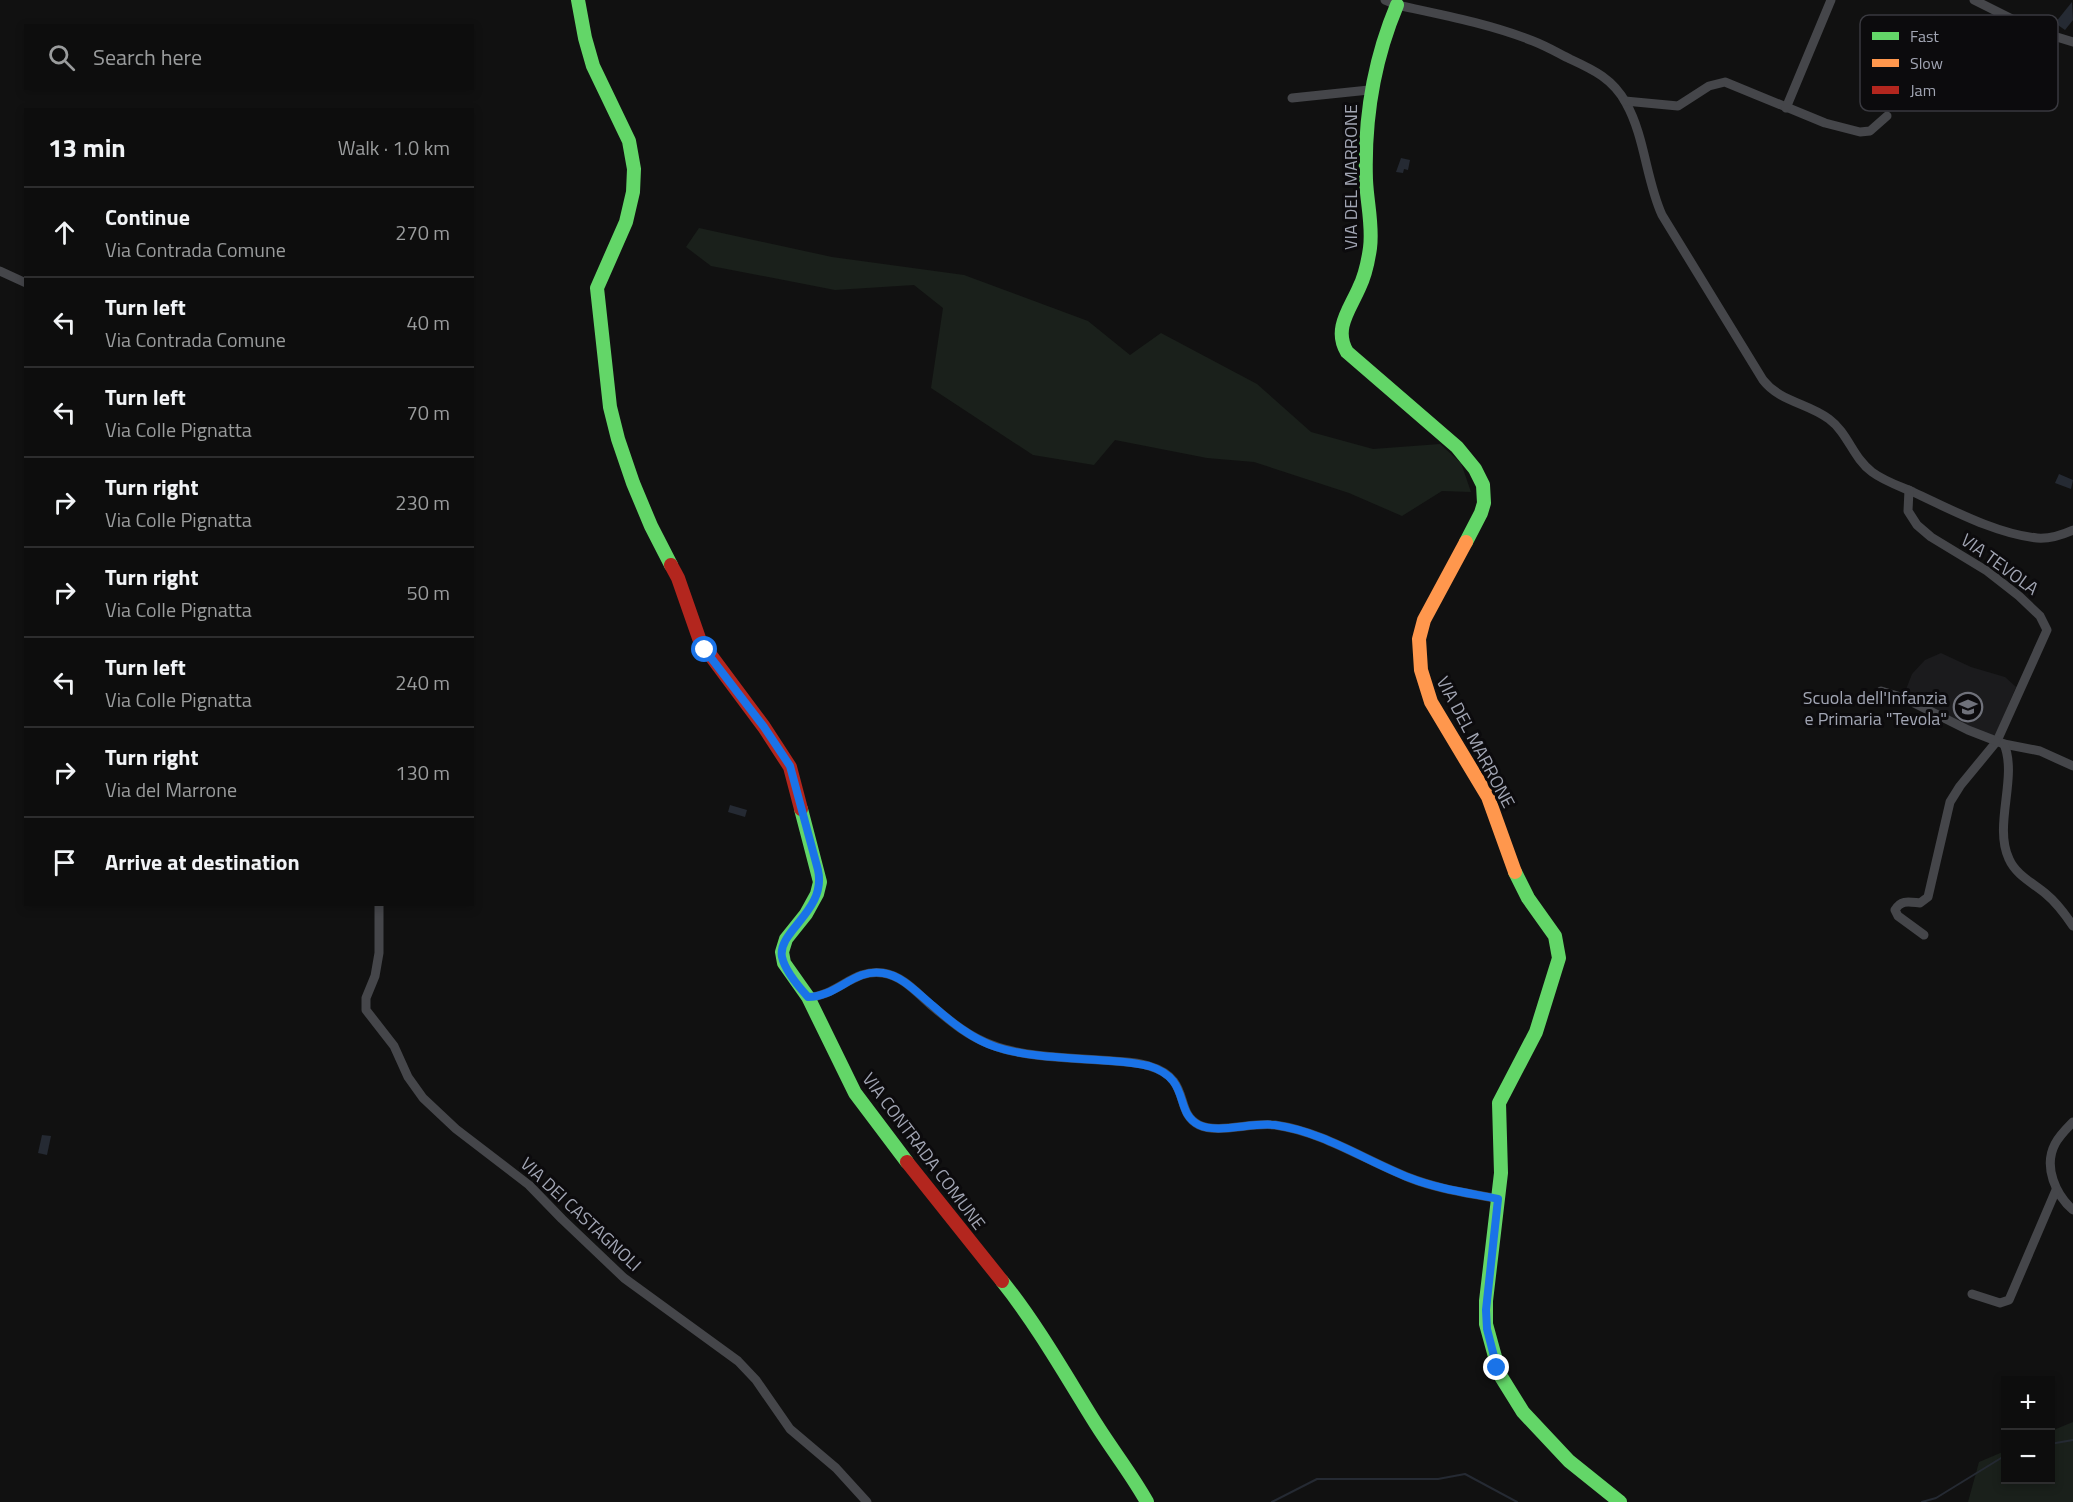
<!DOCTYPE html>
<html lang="en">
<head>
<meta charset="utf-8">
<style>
	:root { --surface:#0d0d0d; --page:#161616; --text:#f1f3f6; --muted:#9a9c9d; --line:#2d2d2e }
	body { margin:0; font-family:"Titillium Web",sans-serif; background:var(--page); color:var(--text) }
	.controls { position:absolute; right:18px; bottom:18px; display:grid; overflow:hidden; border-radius:0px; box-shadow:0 3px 9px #0003 }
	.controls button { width:54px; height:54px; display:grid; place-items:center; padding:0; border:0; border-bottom:2px solid var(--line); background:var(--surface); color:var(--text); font:30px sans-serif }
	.stop { position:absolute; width:18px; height:18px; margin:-14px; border:4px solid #1a73e8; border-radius:50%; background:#fff }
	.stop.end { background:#1a73e8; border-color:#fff; box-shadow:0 2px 6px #0008 }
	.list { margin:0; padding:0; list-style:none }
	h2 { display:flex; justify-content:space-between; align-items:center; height:78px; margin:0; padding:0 24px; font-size:26px }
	h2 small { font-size:20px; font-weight:400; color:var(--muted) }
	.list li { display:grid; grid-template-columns:39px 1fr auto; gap:18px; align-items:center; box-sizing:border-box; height:90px; padding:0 24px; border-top:2px solid var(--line) }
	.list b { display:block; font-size:22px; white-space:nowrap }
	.list p { margin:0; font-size:20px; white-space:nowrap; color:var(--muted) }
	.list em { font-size:20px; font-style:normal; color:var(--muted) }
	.icon { flex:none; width:33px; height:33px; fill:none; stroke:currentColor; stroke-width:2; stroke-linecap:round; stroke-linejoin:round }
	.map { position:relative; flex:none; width:2073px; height:1502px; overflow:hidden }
	.search { position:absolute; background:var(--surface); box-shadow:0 3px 9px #0003; left:24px; top:24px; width:450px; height:66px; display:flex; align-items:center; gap:15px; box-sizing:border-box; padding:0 21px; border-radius:0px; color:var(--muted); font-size:22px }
	.panel { position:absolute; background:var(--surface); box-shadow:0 3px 9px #0003; left:24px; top:108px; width:450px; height:798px; border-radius:0px }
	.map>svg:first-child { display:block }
	.built { fill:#1b1b1d }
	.green { fill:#1a201b }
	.water { fill:#252a33 }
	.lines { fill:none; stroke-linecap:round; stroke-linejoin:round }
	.stream { stroke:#252a33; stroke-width:2 }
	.street { stroke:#45464a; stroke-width:9 }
	.fast { stroke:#63d668; stroke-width:14 }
	.slow { stroke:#ff974d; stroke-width:14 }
	.jam { stroke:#b3261e; stroke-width:14 }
	.route { stroke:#1a73e8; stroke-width:8 }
	.labels { text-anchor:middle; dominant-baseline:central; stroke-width:6; stroke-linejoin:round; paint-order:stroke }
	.street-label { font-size:18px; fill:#a1a5b3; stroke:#0c0b0d }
	.poi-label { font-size:18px; fill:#a1a5b3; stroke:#0c0b0d; text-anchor:end }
	.key { fill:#0c0b0d; stroke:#39393f; stroke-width:1.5 }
	.key-label { font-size:16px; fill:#a1a5b3 }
</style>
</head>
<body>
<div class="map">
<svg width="2073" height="1502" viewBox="0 0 2073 1502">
	<rect width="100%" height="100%" fill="#111"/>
	<path class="built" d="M1941,653L1971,667L2005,677L2016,687L1995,736L1953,722L1905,692L1912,674L1925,660Z"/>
	<g class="green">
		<path d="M699,228L832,257L964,275L1088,321L1130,355L1161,333L1257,384L1311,432L1373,449L1440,444L1461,463L1471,492L1442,491L1402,516L1349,493L1254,462L1207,458L1115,440L1094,465L1033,455L931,388L943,308L914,285L835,290L711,266L686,247Z"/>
		<path d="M2073,1422V1502H1968L1979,1462L2005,1451L2006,1480H2050L2051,1431Z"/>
	</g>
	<g class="water">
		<path d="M2072,2L2073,20L2065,30L2055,23Z"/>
		<path d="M1401,158L1410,160L1408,170L1404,169L1403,173L1396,172Z"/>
		<path d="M2059,474L2073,480L2071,489L2055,483Z"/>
		<path d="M730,805L747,810L745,817L728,812Z"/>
		<path d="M42,1135L51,1136L47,1155L38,1153Z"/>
	</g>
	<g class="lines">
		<g class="stream">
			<path d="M2050,1444L2073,1440"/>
			<path d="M1272,1502L1317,1479H1438L1465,1474L1517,1502"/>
			<path d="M1922,1502L1936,1498L2006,1455"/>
		</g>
		<g class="street">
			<path d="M1385,0L1397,5C1443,15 1490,24 1533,41C1546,46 1558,53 1570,59C1594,70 1613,79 1626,103C1645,137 1646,180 1662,215L1763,380C1780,402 1808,403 1829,419C1848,433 1853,458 1872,472C1884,481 1899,486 1913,492C1950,509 1996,534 2037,538C2050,539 2062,535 2073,530"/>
			<path d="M1974,0L2034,30L2073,42"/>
			<path d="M1292,98L1369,90"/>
			<path d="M1625,101L1678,106L1709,86L1725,82L1825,123L1860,132L1870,131L1887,116"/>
			<path d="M1786,108L1831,0"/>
			<path d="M0,271L26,283"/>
			<path d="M1909,490L1908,511L1917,525L1931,537L1987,571L2019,596L2040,616L2047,630L1997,741L1960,786L1950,802L1928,897L1920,903C1910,902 1901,899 1895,910L1898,916L1924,935"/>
			<path d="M1881,691L1904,698L1968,730L2004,744L2040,751L2073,766"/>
			<path d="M2004,744C2018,778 1993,825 2009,859C2016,875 2033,883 2046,894C2057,903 2065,914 2073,926"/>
			<path d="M379,904V953L375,976L366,998V1010L394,1046L408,1077L423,1098L456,1129L529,1185L562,1219L624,1278L738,1361L756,1380L790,1429L836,1468L867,1502"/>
			<path d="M808,997C836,997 854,968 883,973C903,976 917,993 931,1005C950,1021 969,1037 992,1045C1025,1058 1077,1058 1113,1061C1125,1062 1137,1062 1149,1066C1193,1079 1173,1112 1199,1125C1218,1134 1252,1122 1275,1125C1324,1132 1364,1160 1410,1178C1438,1189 1469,1193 1498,1199"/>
			<path d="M2073,1122C2066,1129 2059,1136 2055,1144C2043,1167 2056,1195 2073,1210"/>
			<path d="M1972,1294L2000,1303L2009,1300L2056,1190"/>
		</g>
		<g class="fast">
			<path d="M578,0L585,38L593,66L629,141L634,169L633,192L626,222L597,288L610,407L618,439L633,483L651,526L671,565"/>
			<path d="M1397,5C1373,62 1364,118 1366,180C1367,203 1373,225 1370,248C1368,262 1365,276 1359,288C1350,309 1333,329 1347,352L1457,447L1475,469L1483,485L1484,503L1481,513L1466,542"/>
			<path d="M801,809L820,882L817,894L806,914L786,939L782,952L784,963L808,997L855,1093L907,1162"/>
			<path d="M1515,872L1528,898L1555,936L1559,958L1536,1032L1499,1103L1501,1173L1486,1301V1324L1500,1375L1523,1412L1569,1461L1620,1502"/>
			<path d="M1002,1281C1038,1326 1066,1376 1096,1424C1113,1451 1132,1475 1147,1502"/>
		</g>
		<path class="slow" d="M1466,542L1424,620L1419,639L1421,670L1431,702L1488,797L1515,872"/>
		<g class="jam">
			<path d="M671,565L678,578L700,641L764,727L790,767L801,809"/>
			<path d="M907,1162L1002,1281"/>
		</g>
	</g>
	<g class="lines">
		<path class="route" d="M705,650L764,727L790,766L818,870C827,911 777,931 782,957C785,971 798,986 808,997C837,997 854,968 883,973C903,976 917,993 932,1005C951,1022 972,1039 996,1047C1029,1058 1077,1058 1113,1061C1125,1062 1137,1063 1149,1066C1192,1079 1173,1112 1199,1125C1218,1134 1252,1122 1275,1125C1324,1132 1364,1160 1410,1178C1438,1189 1469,1193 1498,1199L1486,1310L1487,1329L1497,1368"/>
	</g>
	<defs>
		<g id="school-ring" transform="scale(1.5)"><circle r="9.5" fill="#0c0b0d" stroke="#6f717a" stroke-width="1.5"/><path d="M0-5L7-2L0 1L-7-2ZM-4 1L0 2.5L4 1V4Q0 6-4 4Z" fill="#6f717a"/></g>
	</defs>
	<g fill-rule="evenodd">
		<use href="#school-ring" x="1968" y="707"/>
	</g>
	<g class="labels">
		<g class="street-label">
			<text transform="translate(1350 177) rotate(-90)">VIA DEL MARRONE</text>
			<text transform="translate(2000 564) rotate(36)">VIA TEVOLA</text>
			<text transform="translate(1476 742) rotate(62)">VIA DEL MARRONE</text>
			<text transform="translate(924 1151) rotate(53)">VIA CONTRADA COMUNE</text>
			<text transform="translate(581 1214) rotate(43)">VIA DEI CASTAGNOLI</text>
		</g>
		<g class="poi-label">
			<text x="1947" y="697">Scuola dell'Infanzia<tspan x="1947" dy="21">e Primaria "Tevola"</tspan></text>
		</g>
	</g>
	<rect x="1860" y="15" width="198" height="96" rx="9" class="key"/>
	<rect x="1872" y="32" width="27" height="8" fill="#63d668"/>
	<rect x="1872" y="59" width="27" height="8" fill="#ff974d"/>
	<rect x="1872" y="86" width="27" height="8" fill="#b3261e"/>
	<g class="key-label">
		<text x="1910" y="42">Fast</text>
		<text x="1910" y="69">Slow</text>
		<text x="1910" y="96">Jam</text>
	</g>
</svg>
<div class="controls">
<button>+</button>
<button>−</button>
</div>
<div class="stop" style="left:705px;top:650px"></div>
<div class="stop end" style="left:1497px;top:1368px"></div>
<div class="search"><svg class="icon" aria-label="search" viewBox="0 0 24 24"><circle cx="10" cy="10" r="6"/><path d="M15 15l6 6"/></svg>Search here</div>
<section class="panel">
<h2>13 min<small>Walk · 1.0 km</small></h2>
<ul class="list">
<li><svg class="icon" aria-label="ahead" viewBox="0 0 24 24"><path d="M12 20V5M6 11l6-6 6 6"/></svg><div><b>Continue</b><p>Via Contrada Comune</p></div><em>270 m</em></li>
<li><svg class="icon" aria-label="left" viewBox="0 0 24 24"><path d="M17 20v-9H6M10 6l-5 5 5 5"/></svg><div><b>Turn left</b><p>Via Contrada Comune</p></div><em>40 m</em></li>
<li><svg class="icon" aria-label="left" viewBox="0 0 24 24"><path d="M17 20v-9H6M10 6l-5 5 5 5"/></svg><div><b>Turn left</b><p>Via Colle Pignatta</p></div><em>70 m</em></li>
<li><svg class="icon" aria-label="right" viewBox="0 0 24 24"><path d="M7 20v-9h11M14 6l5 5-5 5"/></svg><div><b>Turn right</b><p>Via Colle Pignatta</p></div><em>230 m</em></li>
<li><svg class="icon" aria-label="right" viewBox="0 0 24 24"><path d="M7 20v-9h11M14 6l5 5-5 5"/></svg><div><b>Turn right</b><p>Via Colle Pignatta</p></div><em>50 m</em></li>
<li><svg class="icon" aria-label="left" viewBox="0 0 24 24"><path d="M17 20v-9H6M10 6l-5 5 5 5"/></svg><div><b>Turn left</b><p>Via Colle Pignatta</p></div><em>240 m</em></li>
<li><svg class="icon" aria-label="right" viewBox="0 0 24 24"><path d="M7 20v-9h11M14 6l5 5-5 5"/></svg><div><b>Turn right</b><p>Via del Marrone</p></div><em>130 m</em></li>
<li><svg class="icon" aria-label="arrive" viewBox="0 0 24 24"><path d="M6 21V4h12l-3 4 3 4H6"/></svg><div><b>Arrive at destination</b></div></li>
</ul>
</section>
</div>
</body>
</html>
